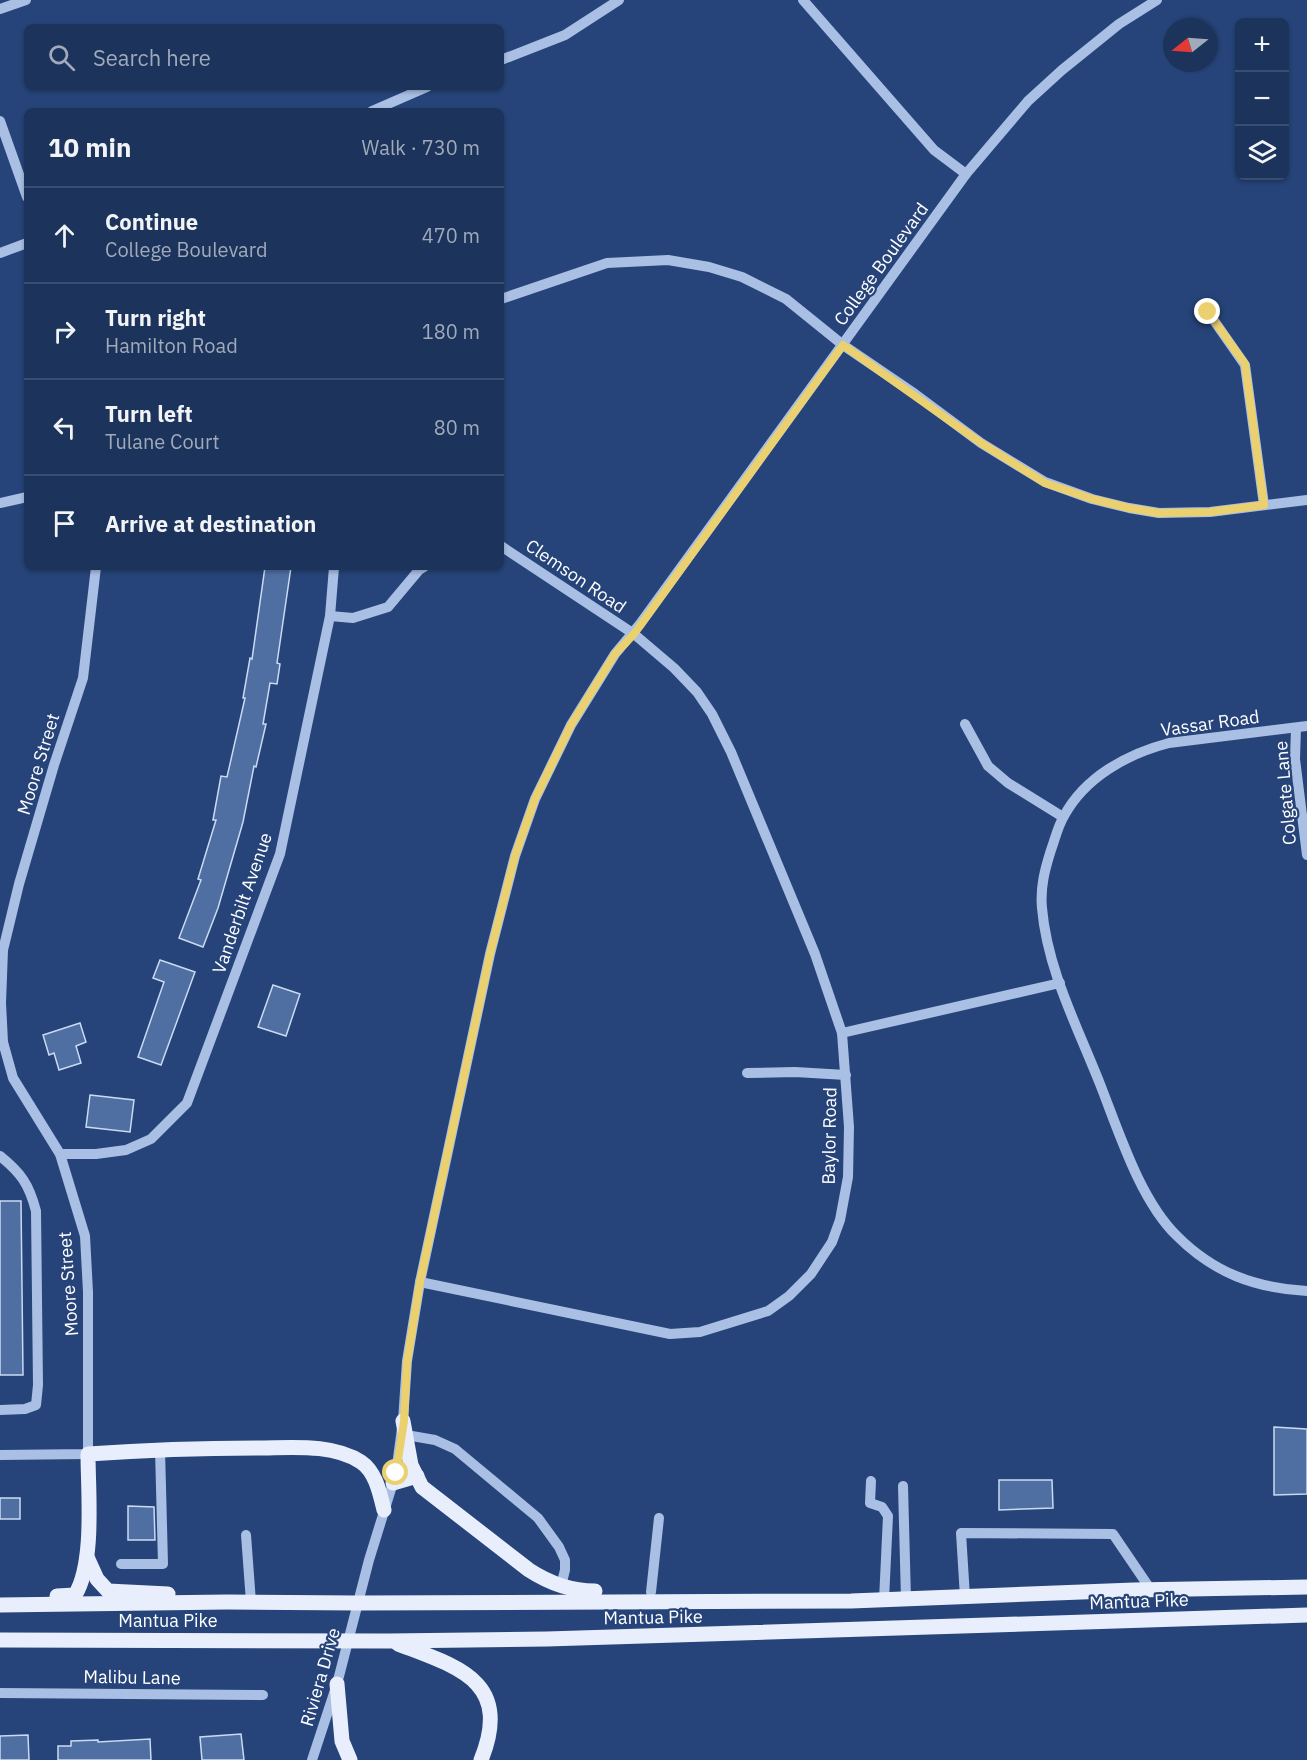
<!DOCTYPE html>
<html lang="en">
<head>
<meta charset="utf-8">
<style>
	:root { --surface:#1c335b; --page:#293f64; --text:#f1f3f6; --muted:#a0aabb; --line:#3a4e71 }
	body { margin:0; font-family:"IBM Plex Sans",sans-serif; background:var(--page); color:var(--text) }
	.controls { position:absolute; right:18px; top:18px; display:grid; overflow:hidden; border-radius:9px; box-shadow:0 2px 4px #0004 }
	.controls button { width:54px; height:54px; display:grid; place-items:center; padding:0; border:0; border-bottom:2px solid var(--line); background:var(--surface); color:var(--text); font:30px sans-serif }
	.compass { position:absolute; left:1163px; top:18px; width:54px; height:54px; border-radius:50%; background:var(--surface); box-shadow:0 2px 4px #0004; rotate:253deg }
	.stop { position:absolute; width:18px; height:18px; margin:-14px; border:4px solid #ebd06f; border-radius:50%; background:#fff }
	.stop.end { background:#ebd06f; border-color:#fff; box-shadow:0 2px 6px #0008 }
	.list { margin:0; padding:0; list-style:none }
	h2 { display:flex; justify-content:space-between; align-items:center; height:78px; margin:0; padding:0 24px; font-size:26px }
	h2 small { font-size:20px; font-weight:400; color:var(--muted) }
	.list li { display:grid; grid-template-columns:39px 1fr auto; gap:18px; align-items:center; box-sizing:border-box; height:96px; padding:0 24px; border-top:2px solid var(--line) }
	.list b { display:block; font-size:22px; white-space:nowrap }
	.list p { margin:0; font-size:20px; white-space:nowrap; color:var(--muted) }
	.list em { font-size:20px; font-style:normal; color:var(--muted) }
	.icon { flex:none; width:33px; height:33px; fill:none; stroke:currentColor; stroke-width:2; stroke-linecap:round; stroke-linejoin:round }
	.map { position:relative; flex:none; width:1307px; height:1760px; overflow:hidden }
	.search { position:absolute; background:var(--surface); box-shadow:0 2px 4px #0004; left:24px; top:24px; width:480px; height:66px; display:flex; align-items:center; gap:15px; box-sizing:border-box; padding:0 21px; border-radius:9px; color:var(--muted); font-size:22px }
	.panel { position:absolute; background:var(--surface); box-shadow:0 2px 4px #0004; left:24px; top:108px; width:480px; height:462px; border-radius:9px }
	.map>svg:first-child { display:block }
	.building { fill:#4f6ea2; stroke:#cbdaf3; stroke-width:1.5 }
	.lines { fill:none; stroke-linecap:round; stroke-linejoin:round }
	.minor { stroke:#a9bfe3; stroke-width:10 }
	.major { stroke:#e8eefc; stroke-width:15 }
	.route { stroke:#ebd06f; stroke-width:8 }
	.labels { text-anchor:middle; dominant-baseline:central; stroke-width:4.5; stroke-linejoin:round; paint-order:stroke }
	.street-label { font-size:18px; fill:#fff; stroke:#264479 }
</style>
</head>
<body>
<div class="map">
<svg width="1307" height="1760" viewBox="0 0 1307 1760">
	<rect width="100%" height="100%" fill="#264479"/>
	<g class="building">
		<path d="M265,567H291L277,663L280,664L277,684L270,683L263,724H266L256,767L254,766L243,822L218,908L203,947L179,938L201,880L198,879L216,820H213L221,776L227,777L245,698H243L250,658L252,659Z"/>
		<path d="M160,960L195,972L161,1065L138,1057L164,982L153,978Z"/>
		<path d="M273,985L300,994L286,1036L258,1027Z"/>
		<path d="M80,1023L86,1042L76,1046L81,1063L59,1070L54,1053L49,1055L43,1035Z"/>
		<path d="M90,1095L134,1100L130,1132L86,1127Z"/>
		<path d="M0,1201H21L23,1375H0Z"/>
		<path d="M1274,1427L1307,1429V1494L1274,1495Z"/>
		<path d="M999,1480H1052L1053,1508L999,1510Z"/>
		<rect x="0" y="1498" width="20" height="21"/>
		<path d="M128,1506L154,1507L155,1540H128Z"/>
		<path d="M241,1734L244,1760H202L200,1737Z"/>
		<path d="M28,1735L29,1760H0V1736Z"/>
		<path d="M150,1739L151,1760H58V1746H71V1741L98,1740V1742Z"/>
	</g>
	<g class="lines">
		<g class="minor">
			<path d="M803,0L934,150L966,174"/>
			<path d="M0,9L26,0"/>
			<path d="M501,60L565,35L619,0"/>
			<path d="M372,111L427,87"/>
			<path d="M0,121L27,197"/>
			<path d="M0,253L27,243"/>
			<path d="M501,299L607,263L668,260L709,267L742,277L786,299L843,345L915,394L981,443L1045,482L1092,499L1129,508L1159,513L1210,512L1307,500"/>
			<path d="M1208,312L1245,365L1264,505"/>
			<path d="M0,503L27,497"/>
			<path d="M330,616L353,618L388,607L419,570L424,567"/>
			<path d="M965,724L988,766L1008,783L1063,817"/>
			<path d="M1307,726L1169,743C1127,754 1085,777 1064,816C1058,826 1055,839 1051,850C1045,869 1040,887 1042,908C1047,969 1078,1028 1100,1084C1119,1132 1140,1200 1177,1236C1214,1273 1255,1288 1307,1291"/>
			<path d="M1296,728L1295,759L1307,855"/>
			<path d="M842,1033L1060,983"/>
			<path d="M747,1073L795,1072L846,1075"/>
			<path d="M60,1154H96L126,1150L151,1139L187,1103L280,854L330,616L334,567"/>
			<path d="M0,1156C21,1173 29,1184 36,1211L38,1385L36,1405L25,1409L0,1410"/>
			<path d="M420,1282L670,1334L700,1332L768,1311L789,1296L811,1274L832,1242L840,1220L848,1177L849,1127L842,1033L815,954L731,752L712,714L697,692L674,668L634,634L501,546"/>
			<path d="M406,1435L435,1440L455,1449L538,1518L559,1547L565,1560V1570L561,1586"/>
			<path d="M0,1455L88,1454V1292L85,1236L60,1154L13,1078L3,1042L1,1003L3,950L19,884L54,765L83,678L96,567"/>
			<path d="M871,1481L870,1503L882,1507L888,1516L884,1600"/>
			<path d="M903,1486L906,1599"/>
			<path d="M246,1535L251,1602"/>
			<path d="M121,1564H163L160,1449"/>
			<path d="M651,1592L659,1518"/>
			<path d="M965,1597L961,1533L1113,1534L1151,1590"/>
			<path d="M0,1693L263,1695"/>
			<path d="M312,1760L337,1684L369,1560L396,1473L403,1421L407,1361L420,1282L490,954L515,856L535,799L571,725L615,654L640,624L966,174L1028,101L1062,70L1119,24L1157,0"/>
		</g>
		<g class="major">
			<path d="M403,1421L411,1465L422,1487L529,1570C549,1583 570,1591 595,1591"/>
			<path d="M393,1483L417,1476"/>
			<path d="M87,1557L97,1579L108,1591L168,1594"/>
			<path d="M57,1596L75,1595C95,1563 88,1491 88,1454C145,1450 201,1448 257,1448C290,1448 332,1443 361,1462C376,1472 380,1494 384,1510"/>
			<path d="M0,1605L227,1602L357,1603L851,1601L1134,1590L1307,1587"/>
			<path d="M0,1640L389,1641L547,1639L1307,1615"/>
			<path d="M398,1644C458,1667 513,1681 481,1760"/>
			<path d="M337,1684L342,1741L350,1760"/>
		</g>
	</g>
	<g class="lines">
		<path class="route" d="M396,1473L404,1421L407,1362L420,1282L490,954L515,856L535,799L571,725L615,654L634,634L843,345L981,443L1045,483L1092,499L1129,508L1159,513L1210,512L1264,505L1245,364L1208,312"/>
	</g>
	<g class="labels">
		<g class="street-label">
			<text transform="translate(881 264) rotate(-54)">College Boulevard</text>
			<text transform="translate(576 576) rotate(34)">Clemson Road</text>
			<text transform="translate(1210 723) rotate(-8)">Vassar Road</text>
			<text transform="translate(38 764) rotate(-73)">Moore Street</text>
			<text transform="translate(1285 793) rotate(-95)">Colgate Lane</text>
			<text transform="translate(242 903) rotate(-71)">Vanderbilt Avenue</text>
			<text transform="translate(829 1136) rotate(-89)">Baylor Road</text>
			<text transform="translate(68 1284) rotate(-94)">Moore Street</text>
			<text transform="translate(1139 1601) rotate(-2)">Mantua Pike</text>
			<text transform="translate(653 1617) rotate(-1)">Mantua Pike</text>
			<text x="168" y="1620">Mantua Pike</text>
			<text transform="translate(132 1677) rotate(1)">Malibu Lane</text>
			<text transform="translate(320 1677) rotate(-74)">Riviera Drive</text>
		</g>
	</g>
</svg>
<div class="controls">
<button>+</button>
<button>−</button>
<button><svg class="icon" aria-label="layers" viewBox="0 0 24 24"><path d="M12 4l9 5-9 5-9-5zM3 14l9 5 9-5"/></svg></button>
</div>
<svg class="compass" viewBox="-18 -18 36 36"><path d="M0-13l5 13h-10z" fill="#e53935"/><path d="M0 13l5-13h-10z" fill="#a0aabb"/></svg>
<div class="stop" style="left:396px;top:1473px"></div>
<div class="stop end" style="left:1208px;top:312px"></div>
<div class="search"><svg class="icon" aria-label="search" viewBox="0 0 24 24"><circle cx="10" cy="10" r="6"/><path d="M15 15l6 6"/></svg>Search here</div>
<section class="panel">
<h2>10 min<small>Walk · 730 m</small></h2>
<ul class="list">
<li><svg class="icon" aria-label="ahead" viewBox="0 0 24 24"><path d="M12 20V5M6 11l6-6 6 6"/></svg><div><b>Continue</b><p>College Boulevard</p></div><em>470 m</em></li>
<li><svg class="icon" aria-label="right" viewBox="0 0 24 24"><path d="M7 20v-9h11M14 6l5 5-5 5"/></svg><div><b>Turn right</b><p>Hamilton Road</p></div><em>180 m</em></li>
<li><svg class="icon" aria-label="left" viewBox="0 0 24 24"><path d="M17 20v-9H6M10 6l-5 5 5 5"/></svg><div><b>Turn left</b><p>Tulane Court</p></div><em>80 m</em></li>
<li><svg class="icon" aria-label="arrive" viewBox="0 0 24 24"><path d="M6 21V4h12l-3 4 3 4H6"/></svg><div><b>Arrive at destination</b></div></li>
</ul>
</section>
</div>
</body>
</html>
